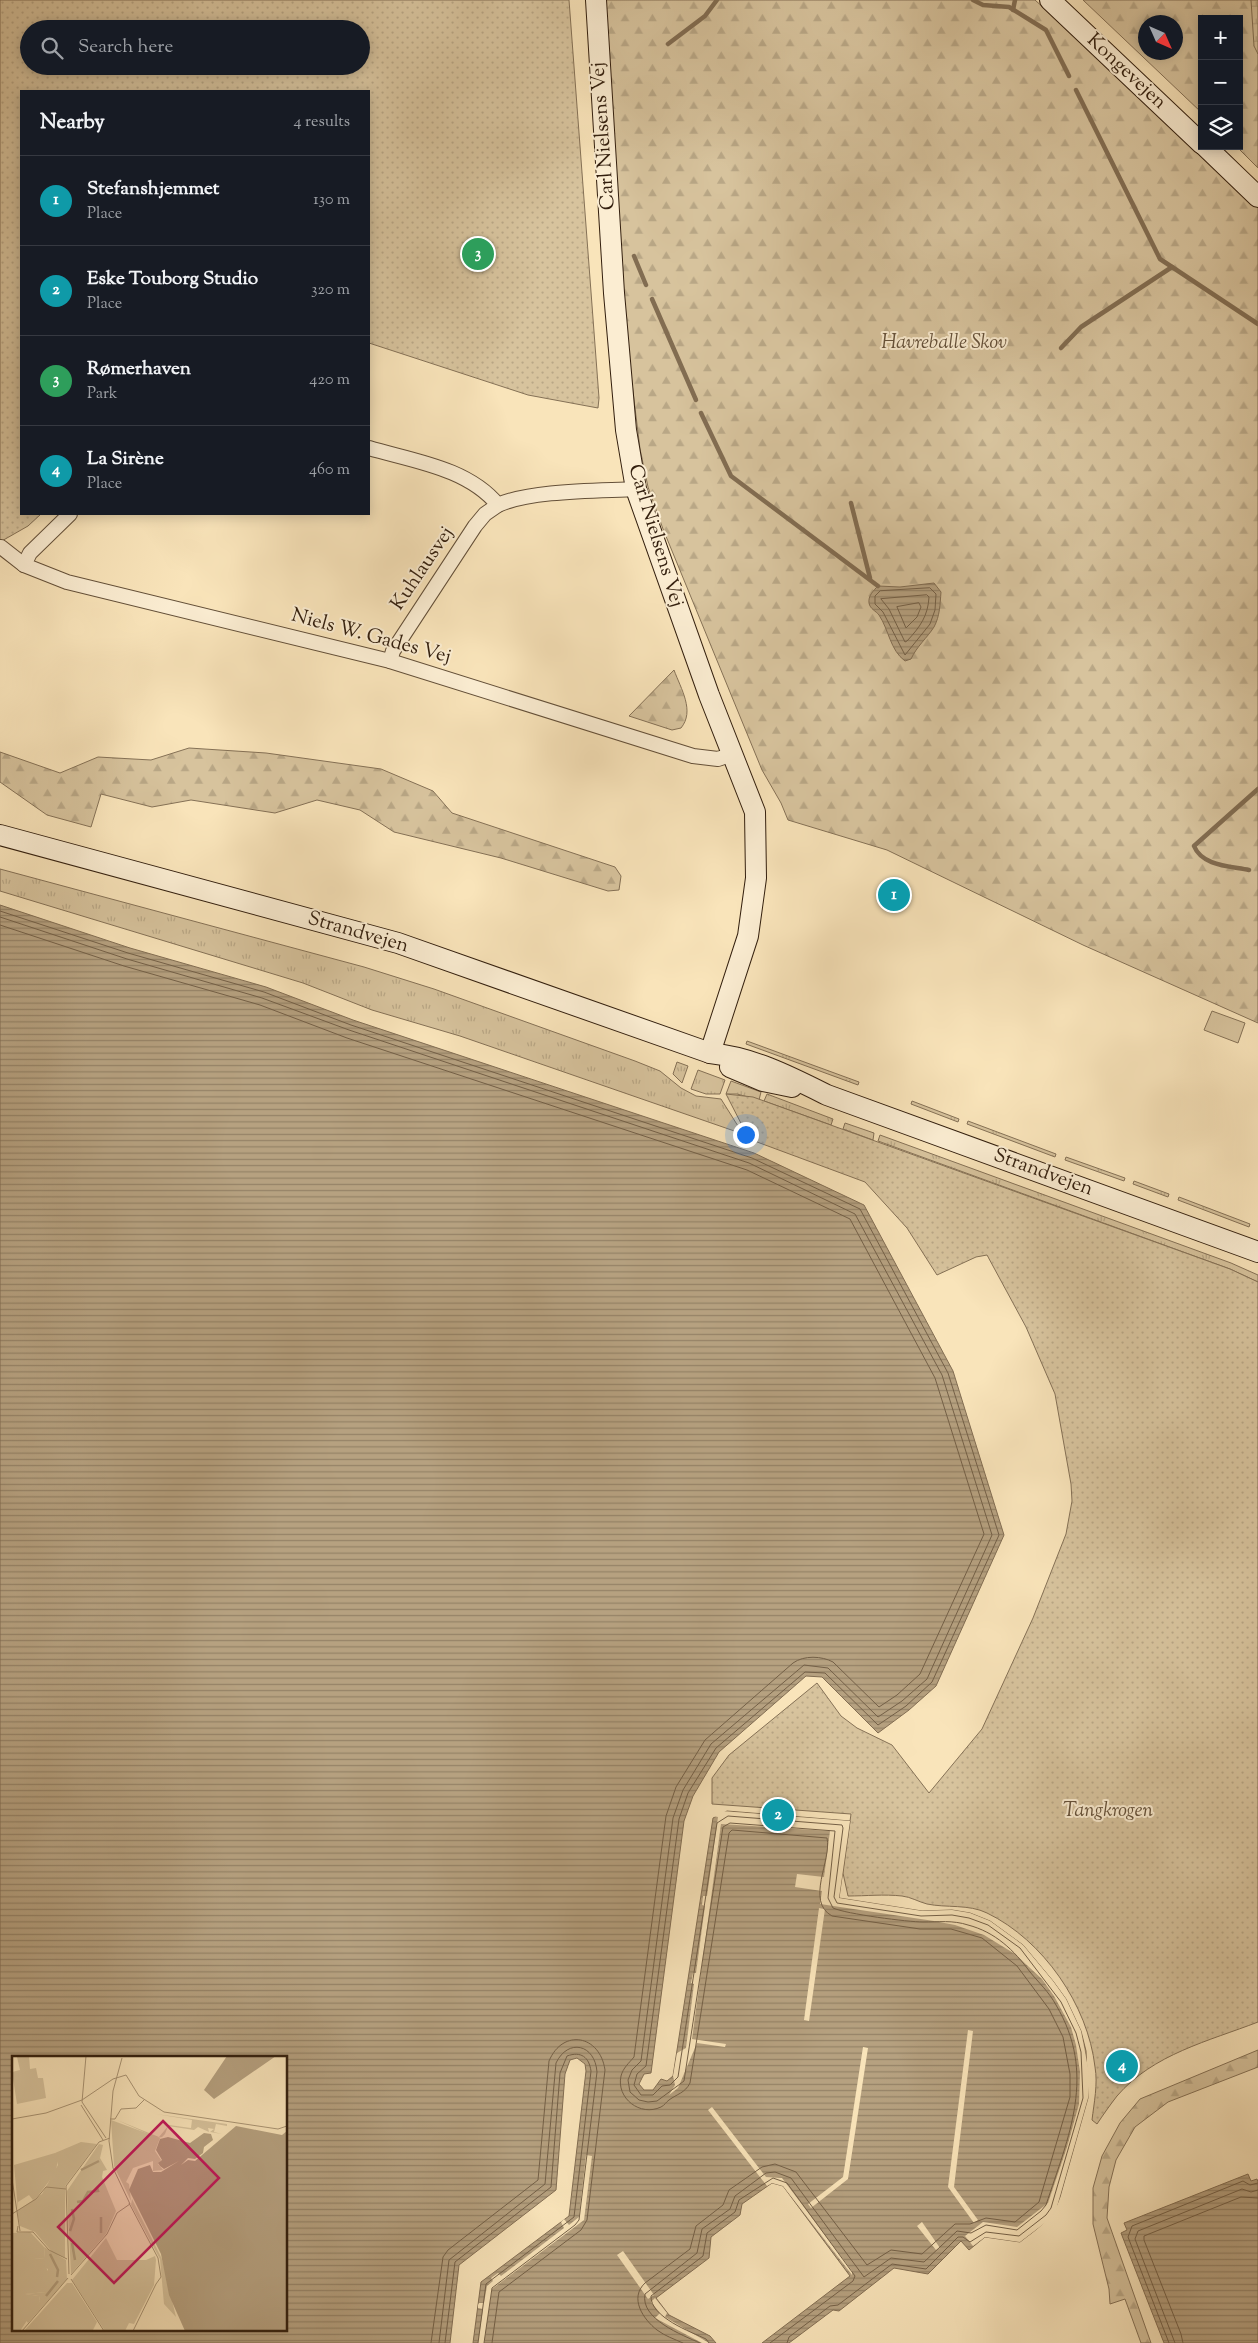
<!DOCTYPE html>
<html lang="en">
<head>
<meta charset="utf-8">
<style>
	:root { --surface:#171b24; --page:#242831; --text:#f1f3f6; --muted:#9ea1a6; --line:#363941; --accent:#ea580c }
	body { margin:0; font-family:"Sorts Mill Goudy",serif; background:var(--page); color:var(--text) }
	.controls { position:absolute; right:15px; top:15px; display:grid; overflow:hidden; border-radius:0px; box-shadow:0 2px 12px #0003 }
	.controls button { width:45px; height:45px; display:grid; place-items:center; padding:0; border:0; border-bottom:1px solid var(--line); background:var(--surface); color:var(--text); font:25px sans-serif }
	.compass { position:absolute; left:1138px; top:15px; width:45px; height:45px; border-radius:50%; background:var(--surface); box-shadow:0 2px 12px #0003; rotate:135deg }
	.you { position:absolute; left:745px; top:1134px; width:18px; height:18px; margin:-12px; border:4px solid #fff; border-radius:50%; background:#1a73e8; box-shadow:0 0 0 8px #1a73e833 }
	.badge { display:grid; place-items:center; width:32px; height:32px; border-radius:50%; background:var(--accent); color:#fff; font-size:16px; font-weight:700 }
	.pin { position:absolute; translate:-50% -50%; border:2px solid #fff; box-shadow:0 1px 5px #0006 }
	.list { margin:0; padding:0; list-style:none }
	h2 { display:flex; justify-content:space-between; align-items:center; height:65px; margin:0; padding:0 20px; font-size:21px }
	h2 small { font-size:16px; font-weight:400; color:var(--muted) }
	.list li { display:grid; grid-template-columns:32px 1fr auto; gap:15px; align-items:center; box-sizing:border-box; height:90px; padding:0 20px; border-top:1px solid var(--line) }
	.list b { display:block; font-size:19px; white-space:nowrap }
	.list p { margin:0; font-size:16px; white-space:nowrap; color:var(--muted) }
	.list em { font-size:16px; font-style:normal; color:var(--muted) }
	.icon { flex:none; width:28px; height:28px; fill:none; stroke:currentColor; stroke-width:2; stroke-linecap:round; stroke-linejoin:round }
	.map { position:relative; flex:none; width:1258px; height:2343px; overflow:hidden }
	.search { position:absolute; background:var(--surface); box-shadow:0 2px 12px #0003; left:20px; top:20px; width:350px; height:55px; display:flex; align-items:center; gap:12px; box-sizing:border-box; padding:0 18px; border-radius:28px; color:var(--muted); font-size:19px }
	.panel { position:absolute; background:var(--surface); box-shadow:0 2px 12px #0003; left:20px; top:90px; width:350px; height:425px; border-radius:0px }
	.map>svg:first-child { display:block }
	.grass { fill:url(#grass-tufts); stroke:#857156 }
	.forest { fill:url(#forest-firs); stroke:#857156; fill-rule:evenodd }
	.wetland { fill:url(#wetland-marsh); stroke:#857156 }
	.park { fill:url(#park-dots); stroke:#857156; fill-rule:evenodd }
	.pitch { fill:#d7c39d; stroke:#857156 }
	.water { fill:url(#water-rules); stroke:#826d52; fill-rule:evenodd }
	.pier { fill:#f9e4ba }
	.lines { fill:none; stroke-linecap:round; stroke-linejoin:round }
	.shore { stroke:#746047; stroke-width:1 }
	.stream { stroke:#826d52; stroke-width:4.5 }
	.street-casing { stroke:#645039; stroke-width:16 }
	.secondary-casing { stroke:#331f0e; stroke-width:22 }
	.street { stroke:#fbedd2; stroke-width:14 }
	.secondary { stroke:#fbedd2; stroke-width:20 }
	.labels { text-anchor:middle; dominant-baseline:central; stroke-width:4; stroke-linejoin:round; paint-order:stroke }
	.street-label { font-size:20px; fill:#331f0e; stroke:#fbedd2 }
	.park-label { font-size:20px; font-style:italic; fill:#645039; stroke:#fbedd2 }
	.inset-river { fill:none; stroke:#b6a180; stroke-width:2.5 }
	.inset-road { fill:none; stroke:#aa9575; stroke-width:1 }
	.view { fill:#c2185b; fill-opacity:0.15; stroke:#c2185b; stroke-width:2.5 }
	.inset-edge { fill:none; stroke:#331f0e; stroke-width:2.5 }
</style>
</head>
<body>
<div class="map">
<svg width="1258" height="2343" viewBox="0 0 1258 2343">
	<defs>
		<pattern id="grass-tufts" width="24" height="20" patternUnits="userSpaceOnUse" patternTransform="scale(1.25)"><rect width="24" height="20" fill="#d7c39d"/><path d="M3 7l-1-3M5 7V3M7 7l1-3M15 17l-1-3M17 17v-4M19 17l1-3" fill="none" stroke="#b9a786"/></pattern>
		<pattern id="forest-firs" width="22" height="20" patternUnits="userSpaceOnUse" patternTransform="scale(1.25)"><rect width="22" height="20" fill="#d7c39d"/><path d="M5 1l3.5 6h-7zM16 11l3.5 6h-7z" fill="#b9a786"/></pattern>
		<pattern id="wetland-marsh" width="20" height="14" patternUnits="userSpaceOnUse" patternTransform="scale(1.25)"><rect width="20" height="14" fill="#d7c39d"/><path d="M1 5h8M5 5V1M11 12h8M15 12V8" fill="none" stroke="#b9a786"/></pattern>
		<pattern id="park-dots" width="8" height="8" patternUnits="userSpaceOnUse" patternTransform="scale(1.25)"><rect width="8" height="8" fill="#d7c39d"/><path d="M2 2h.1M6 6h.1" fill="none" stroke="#b9a786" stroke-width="1.8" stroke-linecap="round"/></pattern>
		<pattern id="water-rules" width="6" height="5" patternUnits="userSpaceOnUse" patternTransform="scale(1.25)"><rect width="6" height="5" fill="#b6a180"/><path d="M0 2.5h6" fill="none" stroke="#958367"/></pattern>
	</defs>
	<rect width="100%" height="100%" fill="#f9e4ba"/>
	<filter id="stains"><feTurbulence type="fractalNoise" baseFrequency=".004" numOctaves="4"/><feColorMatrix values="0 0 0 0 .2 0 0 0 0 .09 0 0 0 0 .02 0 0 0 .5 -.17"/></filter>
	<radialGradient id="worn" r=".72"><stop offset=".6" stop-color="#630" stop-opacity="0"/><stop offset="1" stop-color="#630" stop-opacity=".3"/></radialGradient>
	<g class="grass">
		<path d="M0,869L364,967L434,989L635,1061L660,1071L681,1088L696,1096L721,1099L743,1134L460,1036L372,1010L303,983L0,891Z"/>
		<path d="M747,1041L859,1082L858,1085L746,1044Z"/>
		<path d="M677,1062L688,1066L682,1083L673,1074Z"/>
		<path d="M698,1070L725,1080L720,1094H706L691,1089Z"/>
		<path d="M731,1081L761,1092L759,1100L737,1094H726Z"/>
		<path d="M767,1094L833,1119L831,1125L764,1101Z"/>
		<path d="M912,1101L959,1119L958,1122L911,1104Z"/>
		<path d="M968,1121L1056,1154L1055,1157L967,1124Z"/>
		<path d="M845,1123L874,1133L873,1140L843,1129Z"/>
		<path d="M880,1135L1231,1263L1258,1275V1282L1230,1269L878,1141Z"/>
		<path d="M1066,1157L1125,1178L1124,1181L1065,1160Z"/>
		<path d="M1134,1181L1169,1194L1168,1197L1133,1184Z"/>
		<path d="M1179,1197L1250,1224L1249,1227L1178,1200Z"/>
	</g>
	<g class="forest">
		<path d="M604,0H1035L1170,122L1258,206V1023L1083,945L887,850L788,820L781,803L762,770L663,529L648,487L640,449L627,342Z"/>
		<path d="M1083,0H1258V168L1236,146H1239V19H1202V113ZM1146,22H1176V52H1146Z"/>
		<path d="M674,670C681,689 695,711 681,728L672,730L629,716Z"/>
		<path d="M189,748L266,753L381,769L433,791L452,813L615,867L621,876L619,890L608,891L501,858L394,832L360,810L317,800L275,813L191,800L152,807L101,794L91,827L47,815L0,782V752L60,773L98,757L151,760Z"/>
		<path d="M1258,2050V2067L1168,2102L1135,2127L1116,2160L1109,2187L1107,2218L1151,2343H1141L1125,2299L1110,2304L1109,2289L1093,2224V2188L1102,2156L1120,2123L1140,2099Z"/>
	</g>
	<path class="wetland" d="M1251,0H1258V54L1254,46Z"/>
	<g class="park">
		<path d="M0,0H569L599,398L598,408L528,395L369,343V91H21V514H41L28,526L0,542ZM29,29H361V66H29Z"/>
		<path d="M726,1094L753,1097L1230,1269L1258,1282V2022C1209,2041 1153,2054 1117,2096C1110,2105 1103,2115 1097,2124L1092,2120C1094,2103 1098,2084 1095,2067C1088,2005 1043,1940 987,1913C969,1904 946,1908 927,1904C919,1902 911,1897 902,1896C884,1894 866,1896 848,1896L843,1873L851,1814L712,1804V1778L729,1755L817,1683L841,1716L857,1728L892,1745L929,1793L982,1729L1033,1618L1066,1534L1072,1501L1071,1484L1055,1394L1026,1327L987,1255L976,1257L937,1275L907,1228L865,1182L749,1139Z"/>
	</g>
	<path class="pitch" d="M1212,1011L1245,1023L1238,1043L1204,1030Z"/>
	<g class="water">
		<path d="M934,583L941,592C940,604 940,616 934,627C927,638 917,646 911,659L905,661C890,650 889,630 879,615C876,611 870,609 869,603C868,596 873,591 878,586L900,587Z"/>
		<path d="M0,905L130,948L266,987L353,1020L754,1153L864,1205L953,1371L1004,1535L936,1686L909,1710L878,1733L822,1677L806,1676L719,1752L693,1796L684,1821L651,2073L644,2074L639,2084L644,2090H653L661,2079L667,2081L673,2076L713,1818L727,1811L850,1821L839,1898L922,1911L952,1910L970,1913L990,1921L1023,1945L1053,1981L1066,1999L1081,2031L1086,2051L1088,2098L1060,2197C1053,2219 1038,2228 1020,2242L985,2237L969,2250L961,2241L928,2274L894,2268L839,2311L833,2310L789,2343H762L850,2276L783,2186L772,2183L742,2204L740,2215L711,2237L709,2258L656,2298L669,2315L710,2336L716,2343H473L481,2282L569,2216L586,2071L585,2064L577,2058L570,2060L565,2074L556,2190L459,2265L450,2343H0ZM14,2057H286V2329H14Z"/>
		<path d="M1248,2174L1251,2181L1257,2179L1258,2182V2343H1164L1121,2233L1127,2230L1124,2223Z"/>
	</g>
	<g class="pier">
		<path d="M721,1811L850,1821L839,1898L922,1911L952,1910L970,1913L990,1921L1023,1945L1053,1981L1066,1999L1081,2031L1089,2073L1088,2098L1056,2210L1050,2219L1020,2242L985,2237L973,2246L965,2236L983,2222L1017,2227L1048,2203L1067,2147L1079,2104L1080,2072L1076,2045L1071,2027L1054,1996L1042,1979L1015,1954L984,1935L955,1925L934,1921L820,1904L822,1891L795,1887L797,1874L824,1877L830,1831L721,1824L692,2039L726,2044L725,2047L697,2043L678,2088L669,2095L675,2085L673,2076L677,2053L686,2048L694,1984L691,1983L693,1973H696L705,1906L702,1905L703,1896H707L718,1817L711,1816Z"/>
		<path d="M819,1908L825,1909L809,2021L804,2020Z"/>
		<path d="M968,2030L973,2031L954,2187L978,2220L974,2223L948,2187Z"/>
		<path d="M863,2047L868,2048L848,2179L811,2208L808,2204L843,2177Z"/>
		<path d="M712,2107L766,2177L782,2178L852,2271V2275L783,2186L772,2183L767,2186L708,2110Z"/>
		<path d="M586,2155L592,2156L584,2220L492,2289L484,2343H478L483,2309L478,2308V2305L479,2303H484L487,2286L493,2281L491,2278L498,2273L501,2276L564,2228L561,2222L564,2219L569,2225L579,2217Z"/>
		<path d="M922,2222L940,2248L936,2250L917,2226Z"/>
		<path d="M623,2251L654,2295L648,2299L617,2255Z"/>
		<path d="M655,2298L667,2313L665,2317L709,2343H702L655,2318L660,2313L651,2302Z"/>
	</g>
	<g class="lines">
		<g class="shore">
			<path d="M930,588L936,594L935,610L930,624L905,655L883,612L875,604V596L880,591Z"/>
			<path d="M927,595L929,597C928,616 920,627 907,641L905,642L889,609L881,599Z"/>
			<path d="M919,603L921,607L917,617L906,628L897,607Z"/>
			<path d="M0,911L128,953L264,992L351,1025L752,1158L860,1209L948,1373L999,1535L932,1682L906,1706L878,1725L825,1673L805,1672L716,1748L688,1793L679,1819L646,2066L637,2074L634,2085L641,2095H653L662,2086L670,2085L678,2077L717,1823L728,1816L842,1825L843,1828L834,1897L837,1903L921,1916L952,1915L969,1918L988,1925L1020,1948L1061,2002L1076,2033L1081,2052L1083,2098L1051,2208L1046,2215L1019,2236L986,2232L970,2242L963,2237H958L926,2269L892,2264L838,2305L830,2306L789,2337L787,2343"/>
			<path d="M0,917L127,959L262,998L349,1030L749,1163L855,1214L942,1375L992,1535L927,1679L902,1701L878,1717L828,1668L804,1665L711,1744L683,1790L673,1818L641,2061L632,2070L628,2080L630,2092L639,2100L648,2102L657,2101L684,2081L723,1827L730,1823L835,1831L828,1898L833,1908C846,1914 908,1922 923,1922C938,1922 953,1920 968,1925C995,1932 1014,1950 1030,1972C1039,1983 1049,1992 1056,2005C1097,2074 1069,2135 1046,2205L1041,2211L1017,2230L986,2225L971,2233L957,2231L924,2262L891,2258L864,2277L791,2178L775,2172L766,2173L735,2196L730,2209L702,2229L697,2253L645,2294C640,2319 682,2335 700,2343"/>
			<path d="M0,925L124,966L260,1005L347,1038L747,1170L850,1219L935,1378L984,1534L920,1674L897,1695L879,1707L833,1662C822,1656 804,1655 793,1663L705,1740L676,1787L666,1816L634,2057C629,2063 623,2068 621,2076C616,2098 640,2117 661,2107C665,2105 666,2102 669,2100C677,2094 685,2093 690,2083L729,1833L732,1830L827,1838C832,1860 805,1901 832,1916L920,1929H951L982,1938L1017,1966L1049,2009L1063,2037L1070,2074V2097L1039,2202L1015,2222L986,2218L970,2224H955L922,2254L891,2250L867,2265L796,2172L775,2164L762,2167L729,2190L723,2205L696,2226L690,2249L645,2283C629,2298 643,2319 657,2330C665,2336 674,2339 683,2343"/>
			<path d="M431,2343L443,2257L448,2250L538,2180L549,2061C563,2028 600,2035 605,2070L587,2220L581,2230L499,2292L492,2343"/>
			<path d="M439,2343L449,2260L545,2184L556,2063C568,2038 595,2044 597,2072L579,2220L575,2225L492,2288L484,2343"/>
			<path d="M445,2343L455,2262L551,2187L560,2073L567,2056C581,2051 589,2057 591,2071L574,2217L486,2284L478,2343"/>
			<path d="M709,2343L706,2339C691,2332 650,2317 651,2296L703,2256L707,2233L735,2212L739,2200L773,2178L787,2183L855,2276L853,2281L770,2343"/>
			<path d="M1169,2343L1128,2237L1132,2226L1243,2181L1250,2185L1258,2183"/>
			<path d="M1175,2343L1135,2239L1138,2231L1242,2189L1251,2192L1258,2190"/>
			<path d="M1183,2343L1181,2334L1144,2240V2236L1241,2197L1258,2198"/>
		</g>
		<g class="stream">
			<path d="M973,0L983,5L1009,7L1046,30L1069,76"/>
			<path d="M1013,10L1015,0"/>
			<path d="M668,44L705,16L717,0"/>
			<path d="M1076,90L1160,259L1258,324"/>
			<path d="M634,256L646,285"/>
			<path d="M652,299L696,400"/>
			<path d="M1061,348L1081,327L1172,267"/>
			<path d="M701,413L731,476L878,586"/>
			<path d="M851,503L870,578"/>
			<path d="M1249,870C1230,866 1202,866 1194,846L1258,789"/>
		</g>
		<g class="street-casing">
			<g id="street">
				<path d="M369,448C413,461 468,468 498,505C531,490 598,491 636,489"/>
				<path d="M1,547L24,565L67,582L390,661L693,756L718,759L733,754"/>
				<path d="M24,565L30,553L70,514"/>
				<path d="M390,661L393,651L475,526L485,514L498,505"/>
			</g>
		</g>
		<g class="secondary-casing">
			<g id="secondary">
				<path d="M596,0L614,293L626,430L636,489L709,695L755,812L756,878L748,936L710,1053"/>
				<path d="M1050,0L1202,144"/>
				<path d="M1205,146L1258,197"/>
				<path d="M0,835L398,943L710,1053C754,1058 787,1075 827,1095L1258,1252"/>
				<path d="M730,1067L763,1081L792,1087"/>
			</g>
		</g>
		<use href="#street" class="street"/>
		<use href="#secondary" class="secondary"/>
	</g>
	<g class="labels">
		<g class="street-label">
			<text transform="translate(1126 72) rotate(43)">Kongevejen</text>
			<text transform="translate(604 136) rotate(-94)">Carl Nielsens Vej</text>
			<text transform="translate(655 536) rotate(73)">Carl Nielsens Vej</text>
			<text transform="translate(423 569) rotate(-56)">Kuhlausvej</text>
			<text transform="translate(371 637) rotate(15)">Niels W. Gades Vej</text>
			<text transform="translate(358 933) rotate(16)">Strandvejen</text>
			<text transform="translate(1043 1173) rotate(20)">Strandvejen</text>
		</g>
		<g class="park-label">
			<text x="944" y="343">Havreballe Skov</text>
			<text x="1108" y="1811">Tangkrogen</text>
		</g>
	</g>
	<g transform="translate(12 2056)">
		<rect width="275" height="275" fill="#f9e4ba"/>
		<path d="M120,143L150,203L164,261L152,248L148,203L119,149Z" fill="#d7c39d"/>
		<path d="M144,58L215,68V70L204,68L202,76L210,78L198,76L202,73L196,72L197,76L186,71L182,74L156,70L153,78L150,81L145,82L105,64L147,81L157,69L179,72L180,64ZM69,86L85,88L53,130V202L41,197L23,176L8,170L5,155L30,138L46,109L43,97ZM87,88L91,89L88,102L95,114L91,115L90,121L104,155L94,178L59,218L55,135ZM32,191L54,204L55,223L16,267L13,263L28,245L27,240L13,238L34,236L36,213L19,207L21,203L33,202Z" fill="#d7c39d"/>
		<path d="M99,64L148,82L143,95L149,104L146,108L151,114L141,115V105L121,112L114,126L117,128L119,145L102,110ZM43,97L46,101L44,116L25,141L21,144L17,139L6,146V153L2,109ZM94,182L105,204H134L143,200L144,204L142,229L122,268L117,267L113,275H93L60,224ZM55,227H60L85,266L81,274L12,275Z" fill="#d7c39d"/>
		<path d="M17,0L18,13L24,12L26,22H31L34,42L5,48L0,16L8,14L5,1ZM18,176L32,191L33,202L22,203L20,207L34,211L40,224L34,236L13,238L27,240L28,245L8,275H0V177Z" fill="#d7c39d"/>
		<path d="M215,0H264L202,43L192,34ZM224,70L270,79L275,75V275H173L157,239L149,198L117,134L126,113L138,109L141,116H149L167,105L152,113L148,110L146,107L150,104L144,94L148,83L156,81L178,87L192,77L199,78L201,84L192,91L191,97L183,103L176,102L169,109L176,104L183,105Z" fill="#b6a180"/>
		<path class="inset-river" d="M69,114L87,105M65,146L71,145L76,136L86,135L85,132M89,161V177M58,175L62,163L60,153M60,187L63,204M38,198L46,214L45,221M34,240L46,225"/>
		<path class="inset-road" d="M74,0L70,46L94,82M110,2L101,35L97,85L101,112L118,148M114,19L127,40L152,56L266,73L275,70M69,49L91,84M0,63L34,57L70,44L101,23L114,19M98,63H103L109,53L124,52L132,44M0,123L8,175M117,147L146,202L149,221L144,228M0,158L24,143L34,131L54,133M6,170L5,176H21L37,194L55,203M57,218L54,130L87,86L98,82M59,219L95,178L105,157L118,148M59,223L92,275M10,275L56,222M121,275L144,228"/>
		<path class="view" d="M151,65L207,122L102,227L46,171Z"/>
		<rect width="275" height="275" class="inset-edge"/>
	</g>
	<rect width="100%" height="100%" filter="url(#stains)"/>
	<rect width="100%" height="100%" fill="url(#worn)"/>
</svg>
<div class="controls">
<button>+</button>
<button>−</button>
<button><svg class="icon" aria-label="layers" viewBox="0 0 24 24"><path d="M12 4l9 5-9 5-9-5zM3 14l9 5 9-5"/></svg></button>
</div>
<svg class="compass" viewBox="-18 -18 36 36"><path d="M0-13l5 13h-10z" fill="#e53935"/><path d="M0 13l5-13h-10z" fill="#9ea1a6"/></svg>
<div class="you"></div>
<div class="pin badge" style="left:894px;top:895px;background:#0f9aa8">1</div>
<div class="pin badge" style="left:778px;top:1815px;background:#0f9aa8">2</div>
<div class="pin badge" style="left:478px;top:254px;background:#2e9e5b">3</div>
<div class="pin badge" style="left:1122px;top:2066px;background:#0f9aa8">4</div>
<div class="search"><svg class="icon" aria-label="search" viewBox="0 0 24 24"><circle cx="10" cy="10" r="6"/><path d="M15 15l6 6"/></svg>Search here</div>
<section class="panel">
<h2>Nearby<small>4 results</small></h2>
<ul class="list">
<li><span class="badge" style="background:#0f9aa8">1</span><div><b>Stefanshjemmet</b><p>Place</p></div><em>130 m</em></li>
<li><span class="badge" style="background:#0f9aa8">2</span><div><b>Eske Touborg Studio</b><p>Place</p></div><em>320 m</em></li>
<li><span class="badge" style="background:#2e9e5b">3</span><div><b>Rømerhaven</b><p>Park</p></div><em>420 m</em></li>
<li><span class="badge" style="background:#0f9aa8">4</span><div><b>La Sirène</b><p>Place</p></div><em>460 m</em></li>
</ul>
</section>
</div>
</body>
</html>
